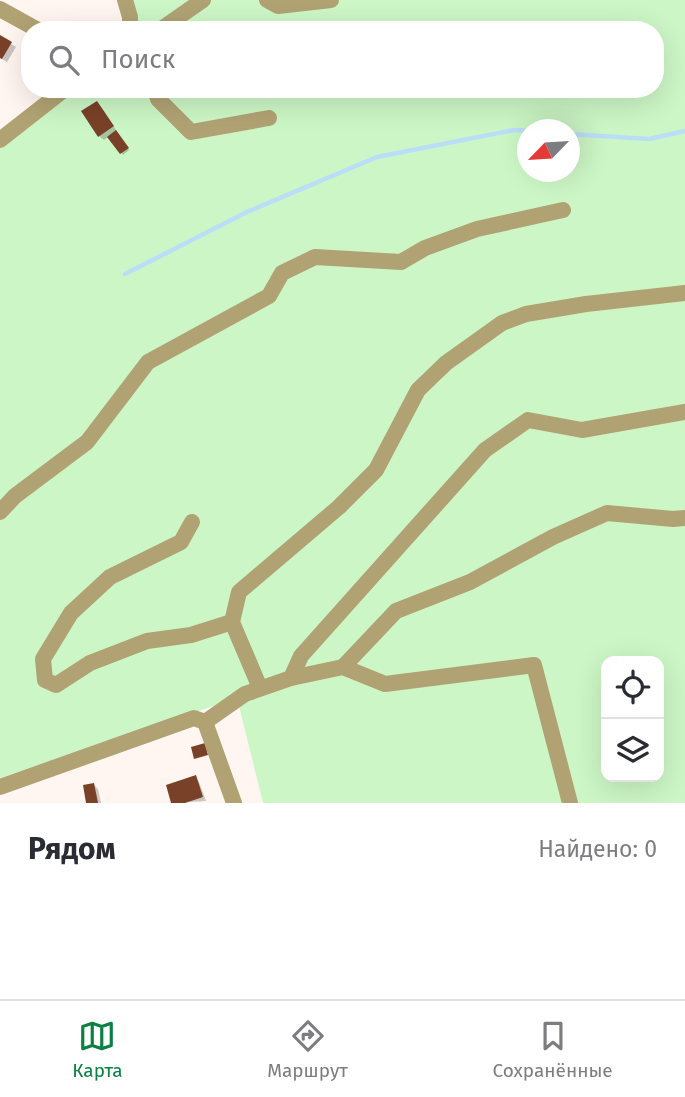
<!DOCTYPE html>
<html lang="ru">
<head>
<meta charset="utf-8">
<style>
	:root { --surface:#fff; --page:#f2f2f3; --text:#2b2b33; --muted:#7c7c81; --line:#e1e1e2; --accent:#0b8043 }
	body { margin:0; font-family:"Fira Sans",sans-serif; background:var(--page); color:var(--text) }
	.controls { position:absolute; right:21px; bottom:21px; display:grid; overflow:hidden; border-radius:14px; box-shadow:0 7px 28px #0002 }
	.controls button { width:63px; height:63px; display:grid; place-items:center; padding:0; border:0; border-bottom:2px solid var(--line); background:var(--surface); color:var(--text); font:35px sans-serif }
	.compass { position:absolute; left:517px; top:119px; width:63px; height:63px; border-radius:50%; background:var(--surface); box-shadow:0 7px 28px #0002; rotate:245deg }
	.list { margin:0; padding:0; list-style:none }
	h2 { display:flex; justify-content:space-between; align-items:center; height:91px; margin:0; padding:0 28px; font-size:30px }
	h2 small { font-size:23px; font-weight:400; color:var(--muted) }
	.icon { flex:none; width:38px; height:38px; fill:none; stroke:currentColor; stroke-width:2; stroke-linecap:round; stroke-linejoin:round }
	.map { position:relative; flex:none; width:685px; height:803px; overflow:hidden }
	.search { position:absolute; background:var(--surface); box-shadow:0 7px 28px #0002; left:21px; right:21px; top:21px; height:77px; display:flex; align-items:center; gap:18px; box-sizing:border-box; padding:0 24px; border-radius:28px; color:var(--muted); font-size:26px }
	.sheet { height:196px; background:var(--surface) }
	nav { display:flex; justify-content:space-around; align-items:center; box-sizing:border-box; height:98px; border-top:2px solid var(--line); background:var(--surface); font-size:19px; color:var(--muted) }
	nav a { display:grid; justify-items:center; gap:4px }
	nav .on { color:var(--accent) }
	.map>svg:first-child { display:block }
	.green { fill:#ccf6c5; fill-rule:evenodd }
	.shadow { fill:#0003 }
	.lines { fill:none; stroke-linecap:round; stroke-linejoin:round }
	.stream { stroke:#bbdef8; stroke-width:4.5 }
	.building { fill:#794128 }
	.minor { stroke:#b0a273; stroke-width:16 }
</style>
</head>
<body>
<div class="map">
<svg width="685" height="803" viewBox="0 0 685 803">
	<rect width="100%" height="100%" fill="#fff6f2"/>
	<path class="green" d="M129,0H685V803H263L237,698L0,778V147L74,89H655V30H132ZM528,130H570V172H528ZM606,661H659V777H606Z"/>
	<g class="shadow">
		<path d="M0,37L16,47L7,62L0,58Z"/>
		<path d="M101,107L129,150L123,155L109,136L104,140L99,136Z"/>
		<path d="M195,777L199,782L206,801L173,803L168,786Z"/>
		<path d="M94,785L98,789L101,803H88L85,786Z"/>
	</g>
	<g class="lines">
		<g class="stream">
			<path d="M570,134L649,139L685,131"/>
			<path d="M125,274L247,212L377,157L514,130L528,131"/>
		</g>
	</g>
	<g class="building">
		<path d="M0,35L12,42L2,59L0,58Z"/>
		<path d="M97,101L114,126L98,137L81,111Z"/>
		<path d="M116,130L129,148L120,154L107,137Z"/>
		<path d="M205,743L208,755L194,759L191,747Z"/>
		<path d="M196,775L203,797L185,803H171L166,785Z"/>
		<path d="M94,783L98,803H86L83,785Z"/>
	</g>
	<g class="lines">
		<g class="minor">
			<path d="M125,0L130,17V30"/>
			<path d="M267,0L278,6L331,0"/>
			<path d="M0,9L38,30"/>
			<path d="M160,30L203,0"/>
			<path d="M155,89L158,99L191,132L269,118"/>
			<path d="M0,140L65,89"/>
			<path d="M0,512L15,496L87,442L148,362L269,296L282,273L315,257L401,262L425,248L477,229L563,210"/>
			<path d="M192,522L181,542L110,577L71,613L43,659L45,680L56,685L90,663L147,641L191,635L232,622"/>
			<path d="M343,667L396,611L470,582L553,537L607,513L673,519L685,518"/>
			<path d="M291,678L343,667L385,684L534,665L570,803"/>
			<path d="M260,688L232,622L239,592L339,507L376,470L418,390L446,363L502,323L526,314L586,304L685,293"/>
			<path d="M205,722L245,694L291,678L301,656L485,450L528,420L582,430L685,412"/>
			<path d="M0,787L194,718L205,722L234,803"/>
		</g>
	</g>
</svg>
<div class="controls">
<button><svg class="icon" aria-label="locate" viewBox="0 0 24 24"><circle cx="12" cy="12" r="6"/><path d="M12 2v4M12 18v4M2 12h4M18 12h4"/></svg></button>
<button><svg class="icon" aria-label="layers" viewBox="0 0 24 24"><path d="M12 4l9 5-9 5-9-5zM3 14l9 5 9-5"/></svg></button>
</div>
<svg class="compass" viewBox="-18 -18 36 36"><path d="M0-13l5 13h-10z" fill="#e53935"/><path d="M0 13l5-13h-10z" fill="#7c7c81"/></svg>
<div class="search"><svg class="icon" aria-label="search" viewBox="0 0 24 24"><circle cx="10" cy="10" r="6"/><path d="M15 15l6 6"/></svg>Поиск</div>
</div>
<section class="sheet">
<h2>Рядом<small>Найдено: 0</small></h2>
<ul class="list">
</ul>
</section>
<nav>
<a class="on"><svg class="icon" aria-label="map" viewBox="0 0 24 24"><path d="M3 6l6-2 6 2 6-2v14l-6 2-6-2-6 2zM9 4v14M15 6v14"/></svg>Карта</a>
<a><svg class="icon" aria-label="directions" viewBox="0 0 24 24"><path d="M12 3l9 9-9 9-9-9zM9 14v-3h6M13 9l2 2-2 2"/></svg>Маршрут</a>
<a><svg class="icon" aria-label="saved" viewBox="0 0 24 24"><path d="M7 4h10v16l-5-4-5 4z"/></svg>Сохранённые</a>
</nav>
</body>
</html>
